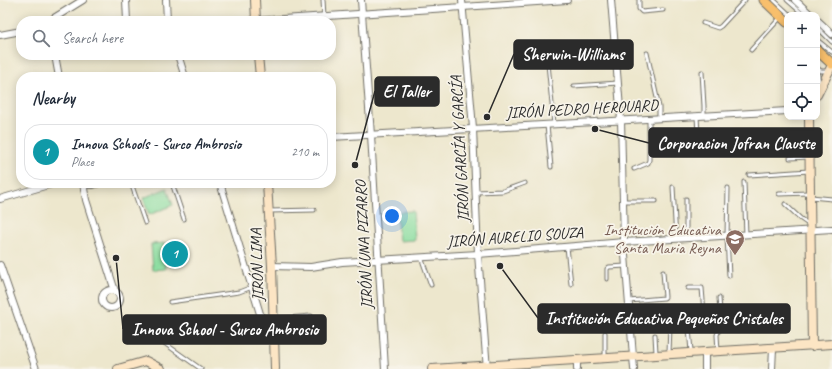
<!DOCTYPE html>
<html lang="en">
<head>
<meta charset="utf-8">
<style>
	:root { --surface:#fff; --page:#f2f2f3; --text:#1f2937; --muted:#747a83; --line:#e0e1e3; --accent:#db2777 }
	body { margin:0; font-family:Caveat,sans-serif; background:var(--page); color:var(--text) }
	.controls { position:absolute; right:12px; top:12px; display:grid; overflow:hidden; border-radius:8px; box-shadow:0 2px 10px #0003 }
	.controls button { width:36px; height:36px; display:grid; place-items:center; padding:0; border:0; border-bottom:1px solid var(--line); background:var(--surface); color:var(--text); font:20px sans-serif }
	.you { position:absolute; left:392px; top:216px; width:14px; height:14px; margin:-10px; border:3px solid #fff; border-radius:50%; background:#1a73e8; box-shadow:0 0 0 6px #1a73e833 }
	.badge { display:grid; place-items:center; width:26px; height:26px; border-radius:50%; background:var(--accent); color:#fff; font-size:13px; font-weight:700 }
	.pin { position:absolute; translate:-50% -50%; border:2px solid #fff; box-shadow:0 1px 4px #0006 }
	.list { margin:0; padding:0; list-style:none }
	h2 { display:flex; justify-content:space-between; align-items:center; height:52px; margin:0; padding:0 16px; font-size:17px }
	h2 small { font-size:13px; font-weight:400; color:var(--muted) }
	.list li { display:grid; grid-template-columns:26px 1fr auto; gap:12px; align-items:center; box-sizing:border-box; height:56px; margin:0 8px 8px; padding:0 8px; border:1px solid var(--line); border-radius:16px }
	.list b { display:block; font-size:15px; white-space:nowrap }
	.list p { margin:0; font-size:13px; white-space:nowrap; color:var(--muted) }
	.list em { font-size:13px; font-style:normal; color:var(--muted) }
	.icon { flex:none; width:22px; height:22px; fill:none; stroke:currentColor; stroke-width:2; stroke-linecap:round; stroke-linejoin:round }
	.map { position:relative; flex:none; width:832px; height:369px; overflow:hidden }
	.search { position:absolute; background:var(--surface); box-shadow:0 2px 10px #0003; left:16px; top:16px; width:320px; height:44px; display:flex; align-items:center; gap:10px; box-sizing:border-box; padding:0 14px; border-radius:16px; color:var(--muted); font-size:15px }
	.panel { position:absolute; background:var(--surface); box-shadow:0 2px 10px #0003; left:16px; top:72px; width:320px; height:116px; border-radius:16px }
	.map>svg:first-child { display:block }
	.green { fill:#89dd9f; stroke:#5a8465 }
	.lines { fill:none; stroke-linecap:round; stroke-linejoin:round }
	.lane-casing { stroke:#6f6d64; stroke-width:5 }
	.street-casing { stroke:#6f6d64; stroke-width:8 }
	.secondary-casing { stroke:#6f6d64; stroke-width:10 }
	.primary-casing { stroke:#6f6d64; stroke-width:11 }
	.lane { stroke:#fff; stroke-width:3 }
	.street { stroke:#fff; stroke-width:6 }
	.secondary { stroke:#fce5c4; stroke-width:8 }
	.primary { stroke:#f8bf6c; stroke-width:9 }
	.labels { text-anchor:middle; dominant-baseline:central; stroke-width:3.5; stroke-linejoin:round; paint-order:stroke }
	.street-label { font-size:16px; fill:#2b2b2b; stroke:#f7f3e8 }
	.education-label { font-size:16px; fill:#785e54; stroke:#f7f3e8; text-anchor:end }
	.leader { fill:none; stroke:#2b2b2b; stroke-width:1.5 }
	.callout-dot { fill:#2b2b2b; stroke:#f7f3e8; stroke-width:1.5 }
	.callout { fill:#2b2b2b; stroke:#2b2b2b; stroke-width:1.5 }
	.callout-label { font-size:17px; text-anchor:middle; font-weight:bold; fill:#fff }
</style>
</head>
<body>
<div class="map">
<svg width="832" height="369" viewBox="0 0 832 369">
	<rect width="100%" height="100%" fill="#f7f3e8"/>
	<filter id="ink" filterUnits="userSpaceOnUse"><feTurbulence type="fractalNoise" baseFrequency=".025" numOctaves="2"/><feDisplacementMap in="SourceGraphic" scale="8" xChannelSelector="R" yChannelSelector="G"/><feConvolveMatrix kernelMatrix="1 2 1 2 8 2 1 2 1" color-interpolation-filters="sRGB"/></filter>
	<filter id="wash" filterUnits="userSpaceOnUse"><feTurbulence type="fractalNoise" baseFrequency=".012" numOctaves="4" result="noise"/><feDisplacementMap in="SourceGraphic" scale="16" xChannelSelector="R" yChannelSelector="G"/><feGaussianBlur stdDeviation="0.9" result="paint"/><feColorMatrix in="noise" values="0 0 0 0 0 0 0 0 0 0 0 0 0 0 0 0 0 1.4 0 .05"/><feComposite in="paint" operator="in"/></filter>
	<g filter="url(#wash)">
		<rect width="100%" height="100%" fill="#ede7cd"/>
		<g class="green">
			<path d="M167,188L173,205L149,215L143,198Z"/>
			<path d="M413,211L415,240L399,241L396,212Z"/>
			<path d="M164,243L166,269L153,270L151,244Z"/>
		</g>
	</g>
	<g filter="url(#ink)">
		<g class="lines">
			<g class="lane-casing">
				<g id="lane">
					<path d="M323,0L324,16"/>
					<path d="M639,0V9L642,12L663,10"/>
					<path d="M774,0L790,15"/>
					<path d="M787,0L804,15"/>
					<path d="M703,23L718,28L721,26L745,0"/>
					<path d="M817,27L832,42"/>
					<path d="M817,40L832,52"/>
					<path d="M751,50L780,18"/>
					<path d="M647,53L659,107V118"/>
					<path d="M548,64L554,124"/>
					<path d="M702,72L704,106V116"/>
					<path d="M822,85L819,82L817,68L821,71H827"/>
					<path d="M574,86L618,83"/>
					<path d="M697,116L699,152"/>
					<path d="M547,125L551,167"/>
					<path d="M790,158L808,157"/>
					<path d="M634,169L648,163L649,160V119"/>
					<path d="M749,175L809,171"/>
					<path d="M744,182L746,235"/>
					<path d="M131,183L145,223"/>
					<path d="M172,183L184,219"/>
					<path d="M673,187L676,239"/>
					<path d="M728,188L727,236L729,276"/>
					<path d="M476,192L503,191L525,183"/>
					<path d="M779,194L809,193"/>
					<path d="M811,197L832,199"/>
					<path d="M623,201H656"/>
					<path d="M785,204L801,219L808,224"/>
					<path d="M270,211L314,210"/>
					<path d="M686,238V199"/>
					<path d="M567,247L571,284"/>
					<path d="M421,257L431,285"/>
					<path d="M607,279V269L609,267L626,266"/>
					<path d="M688,288H702L705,325L703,327H690L689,329L691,351"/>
					<path d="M629,301L664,298L665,297L663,272"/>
					<path d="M170,302L239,292L252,287"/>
					<path d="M275,319L311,316"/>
					<path d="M143,328L201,369"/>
					<path d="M655,335L656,353"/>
					<path d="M718,351L717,335L721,323L719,298"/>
					<path d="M669,353L670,326"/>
					<path d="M605,357V333"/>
				</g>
			</g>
			<g class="street-casing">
				<g id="street">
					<path d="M126,0L127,21"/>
					<path d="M166,0L167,21"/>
					<path d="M361,0L371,135L385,369"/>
					<path d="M462,0L473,128L478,254L487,369"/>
					<path d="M611,0L621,120L624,242L634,369"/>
					<path d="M795,0L811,15"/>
					<path d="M817,20L832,34"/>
					<path d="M52,21L54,18L83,0"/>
					<path d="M253,21L567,0"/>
					<path d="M0,35L21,31"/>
					<path d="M55,55L59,77"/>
					<path d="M178,55L185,77"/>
					<path d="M331,137L787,111"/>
					<path d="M83,183L86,200L115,291"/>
					<path d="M220,183L261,317L273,338"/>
					<path d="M84,185H93L99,183"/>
					<path d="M0,199L55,183"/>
					<path d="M0,265L36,369"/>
					<path d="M272,266L311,267L342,262L478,254L624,242L832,229"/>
					<circle cx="111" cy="299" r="9"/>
					<path d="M705,352V369"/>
					<path d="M577,360V369"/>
					<path d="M772,369L773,348"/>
				</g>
			</g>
			<g class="secondary-casing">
				<g id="secondary">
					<path d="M255,0L256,21"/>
					<path d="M258,55L260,77"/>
					<path d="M817,95L832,65"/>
					<path d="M809,117L812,346"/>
					<path d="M267,183L272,266L275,369"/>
					<path d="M118,369L146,361L161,369"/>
					<path d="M432,369L832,344"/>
				</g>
			</g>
			<g class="primary-casing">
				<g id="primary">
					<path d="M764,0L787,22"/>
					<path d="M817,50L832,64"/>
				</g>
			</g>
			<use href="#lane" class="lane"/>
			<use href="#street" class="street"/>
			<use href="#secondary" class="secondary"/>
			<use href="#primary" class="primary"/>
		</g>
	</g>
	<defs>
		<g id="school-pin" transform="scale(1)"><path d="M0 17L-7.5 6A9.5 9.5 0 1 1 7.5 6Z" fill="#8d6e63" stroke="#f7f3e8"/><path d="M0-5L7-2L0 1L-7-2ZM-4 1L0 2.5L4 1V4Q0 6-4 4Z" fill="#fff"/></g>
	</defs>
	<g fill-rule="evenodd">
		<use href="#school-pin" x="735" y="239"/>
	</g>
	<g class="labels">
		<g class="street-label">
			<text transform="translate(582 109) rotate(-3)">JIRÓN PEDRO HEROUARD</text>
			<text transform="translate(460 149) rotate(-93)">JIRÓN GARCÍA Y GARCÍA</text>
			<text transform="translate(515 237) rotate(-4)">JIRÓN AURELIO SOUZA</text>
			<text transform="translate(364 245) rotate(-93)">JIRÓN LUNA PIZARRO</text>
			<text transform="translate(257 265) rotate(-92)">JIRÓN LIMA</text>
		</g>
		<g class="education-label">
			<text x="721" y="230">Institución Educativa<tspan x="721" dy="18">Santa Maria Reyna</tspan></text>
		</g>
	</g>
	<path class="leader" d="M487 117L514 54M355 165L375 91M595 129L649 143M500 266L538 318M116 258L123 329"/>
	<g class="callout-dot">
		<circle cx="487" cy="117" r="4"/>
		<circle cx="355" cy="165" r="4"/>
		<circle cx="595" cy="129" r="4"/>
		<circle cx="500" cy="266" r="4"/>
		<circle cx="116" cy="258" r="4"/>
	</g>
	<g class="callout">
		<rect x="514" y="40" width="119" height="29" rx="4"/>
		<rect x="375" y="77" width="64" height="29" rx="4"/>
		<rect x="649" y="128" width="173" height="29" rx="4"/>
		<rect x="538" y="304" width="252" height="29" rx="4"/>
		<rect x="123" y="315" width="203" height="29" rx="4"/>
	</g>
	<g class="callout-label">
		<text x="573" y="60">Sherwin-Williams</text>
		<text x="407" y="97">El Taller</text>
		<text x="736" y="149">Corporacion Jofran Clauste</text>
		<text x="664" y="324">Institución Educativa Pequeños Cristales</text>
		<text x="225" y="335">Innova School - Surco Ambrosio</text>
	</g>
</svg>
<div class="controls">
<button>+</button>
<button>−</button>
<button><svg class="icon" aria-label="locate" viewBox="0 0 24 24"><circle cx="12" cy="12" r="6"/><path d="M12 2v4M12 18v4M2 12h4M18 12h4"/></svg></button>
</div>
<div class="you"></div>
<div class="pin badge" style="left:175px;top:254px;background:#0f9aa8">1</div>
<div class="search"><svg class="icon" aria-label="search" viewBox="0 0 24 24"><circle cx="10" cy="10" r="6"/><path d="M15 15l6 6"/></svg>Search here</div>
<section class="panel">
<h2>Nearby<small></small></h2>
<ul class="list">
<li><span class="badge" style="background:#0f9aa8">1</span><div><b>Innova Schools - Surco Ambrosio</b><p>Place</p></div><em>210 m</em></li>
</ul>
</section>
</div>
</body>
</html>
